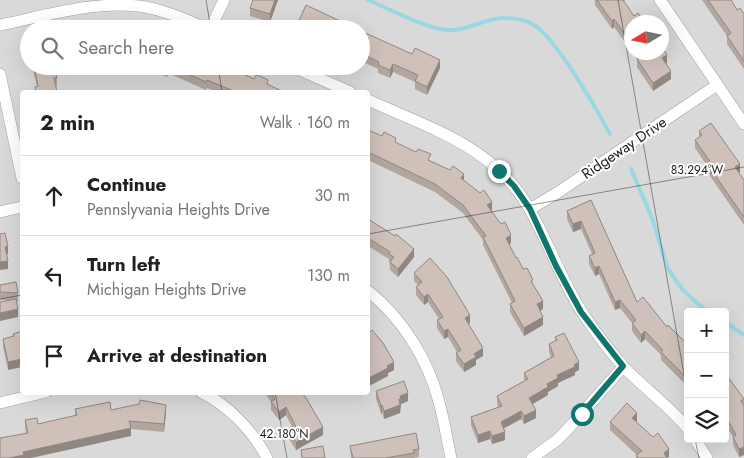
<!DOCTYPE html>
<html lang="en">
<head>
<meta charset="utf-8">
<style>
	:root { --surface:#fff; --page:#f2f2f2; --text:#202124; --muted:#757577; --line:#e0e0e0 }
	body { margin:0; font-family:Jost,sans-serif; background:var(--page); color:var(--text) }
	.controls { position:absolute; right:15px; bottom:15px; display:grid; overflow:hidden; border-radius:5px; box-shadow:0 5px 20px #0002 }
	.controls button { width:45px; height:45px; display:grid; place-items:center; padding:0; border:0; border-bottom:1px solid var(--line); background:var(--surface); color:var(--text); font:25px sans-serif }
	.compass { position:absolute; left:624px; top:15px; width:45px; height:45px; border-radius:50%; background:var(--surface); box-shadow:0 5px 20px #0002; rotate:260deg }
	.stop { position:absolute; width:15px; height:15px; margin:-11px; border:4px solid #0f766e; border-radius:50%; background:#fff }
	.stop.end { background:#0f766e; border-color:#fff; box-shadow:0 1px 5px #0008 }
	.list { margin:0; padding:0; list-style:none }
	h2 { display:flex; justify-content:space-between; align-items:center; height:65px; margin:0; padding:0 20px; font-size:21px }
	h2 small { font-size:16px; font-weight:400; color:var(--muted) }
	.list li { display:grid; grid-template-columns:32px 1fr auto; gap:15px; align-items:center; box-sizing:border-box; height:80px; padding:0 20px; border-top:1px solid var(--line) }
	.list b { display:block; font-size:19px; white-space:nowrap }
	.list p { margin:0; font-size:16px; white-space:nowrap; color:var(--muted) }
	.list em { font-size:16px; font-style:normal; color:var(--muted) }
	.icon { flex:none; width:28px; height:28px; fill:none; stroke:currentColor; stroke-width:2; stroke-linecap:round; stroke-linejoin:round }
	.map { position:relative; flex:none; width:744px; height:458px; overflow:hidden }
	.search { position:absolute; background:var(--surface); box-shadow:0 5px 20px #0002; left:20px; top:20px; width:350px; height:55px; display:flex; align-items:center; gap:12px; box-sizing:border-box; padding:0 18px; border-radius:28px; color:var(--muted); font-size:19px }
	.panel { position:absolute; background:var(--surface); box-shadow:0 5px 20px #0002; left:20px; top:90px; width:350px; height:305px; border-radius:5px }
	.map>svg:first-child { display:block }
	.residential { fill:#dad9d9; fill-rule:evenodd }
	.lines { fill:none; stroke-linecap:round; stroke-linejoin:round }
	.stream { stroke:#9bd7e1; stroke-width:4 }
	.minor-casing { stroke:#a3a3a3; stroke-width:12 }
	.minor { stroke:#fff; stroke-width:11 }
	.wall { fill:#b2a69f }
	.shaded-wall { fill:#918782 }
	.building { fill:#cfc1b9; stroke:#918782 }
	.route { stroke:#0f766e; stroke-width:6 }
	.ticks { fill:none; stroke:#1c1c1c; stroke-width:1; stroke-opacity:0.45 }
	.labels { text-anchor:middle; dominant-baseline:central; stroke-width:4; stroke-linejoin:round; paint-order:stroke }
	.street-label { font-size:15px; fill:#1c1c1c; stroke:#fff }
	.ticks-label { font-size:12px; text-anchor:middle; fill:#1c1c1c; stroke:#fff; stroke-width:4; stroke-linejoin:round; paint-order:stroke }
</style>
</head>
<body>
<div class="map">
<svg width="744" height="458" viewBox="0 0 744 458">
	<rect width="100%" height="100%" fill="#efe9e0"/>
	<path class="residential" d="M0,0H744V458H0ZM632,22H662V52H632ZM29,29H361V66H29ZM22,92H368V392H22ZM688,312H725V439H688Z"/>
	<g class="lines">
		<g class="stream">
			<path d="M368,0C390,9 431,32 454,30C471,29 488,17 505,18C515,18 526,20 534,25C556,38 597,110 610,134"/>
			<path d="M631,169L652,218L668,269L682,289L699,305L709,312"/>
			<path d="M725,322L744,335"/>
		</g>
		<g class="minor-casing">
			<g id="minor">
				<path d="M660,0L744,124"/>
				<path d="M0,25C45,16 92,1 138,6C162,9 185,19 207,29"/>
				<path d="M210,29L224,0"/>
				<path d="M291,66L350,92"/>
				<path d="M0,74L22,178"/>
				<path d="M368,100C429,128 496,147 530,210C551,248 565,289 590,324C600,338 611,353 623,366C643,388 669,405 688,429"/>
				<path d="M530,209L557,193L717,85"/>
				<path d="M0,212L22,207"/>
				<path d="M368,291C402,318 428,359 439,402C444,420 447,439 451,458"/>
				<path d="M201,392C228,405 253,431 267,458"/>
				<path d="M0,403L46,392"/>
				<path d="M695,439L707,458"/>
				<path d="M532,458L557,440L565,432L623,367"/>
			</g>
		</g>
		<use href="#minor" class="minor"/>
	</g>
	<g class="wall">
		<path d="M278,0L270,22L250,16V8Z"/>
		<path d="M595,0H625L624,2L632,22V52L614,27L612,29L595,5Z"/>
		<path d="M702,0H731L737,10L744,14V69L727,44V36Z"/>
		<path d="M298,23L357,29H298Z"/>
		<path d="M361,31L440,68L427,95L415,89V82L393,72L390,78L378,73V69L361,61Z"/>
		<path d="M29,43V65H28L25,52V44Z"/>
		<path d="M632,52H662L667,63L666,64L671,79L653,91L637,67V59Z"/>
		<path d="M32,66H54L57,78V86H56L57,92H35V87L37,86Z"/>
		<path d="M76,66H105L77,72Z"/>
		<path d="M152,66H236V71L284,92H217L207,88L206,90L168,73L167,77L152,71Z"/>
		<path d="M368,130L396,143L431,161L464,181L492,210L491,211L511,243L509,244L516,258L533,283L543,309L540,311L543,325L524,336L510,312V304L512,303L483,245V240L463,213L435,192L368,160Z"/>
		<path d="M699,131L740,172L739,173L744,180V225L710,176V170L695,148V140L699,137Z"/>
		<path d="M591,200L637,302L688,345V385L687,386L661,360V355L645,339L641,343L632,331V323L620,308L615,310L599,274L595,276L589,264V256L592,254L581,229L573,232L567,219V211Z"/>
		<path d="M368,219L414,257L398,277L390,270L389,259L368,246Z"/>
		<path d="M414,273L470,323L468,324L483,356L476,360V365L464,372L456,361V353L457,352L448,337L444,339L437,328V320L439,319L428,302L424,305L416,295V287L418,285L414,281Z"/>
		<path d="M0,285L18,293V301H16L18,317L9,300H0Z"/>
		<path d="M22,331L8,370L3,347V339L13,337V334Z"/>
		<path d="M368,334L394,370L388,373V376L369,386L368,383Z"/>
		<path d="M555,337L579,370L575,372V375L558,383V386L548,392V395L533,404L536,418L524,424L521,419L503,428L505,440L492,444L490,439L478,443L471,425V417L498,407L497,404V396L524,381V373L551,357L549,352V344L555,341Z"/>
		<path d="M725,373L744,399V455L739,457L733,445V437L725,423Z"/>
		<path d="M376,391L408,401L401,404L400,413L384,419L382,413L381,414L376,399Z"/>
		<path d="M264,392H301L323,435L296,450L289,439V431L293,429L286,415L279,420L271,410V402Z"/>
		<path d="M75,409L166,413L164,432L131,429V436L26,434L25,428V420L38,424L75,416Z"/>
		<path d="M637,421L636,422L669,457L636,458V455H637L610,430V422Z"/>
		<path d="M350,446L419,449V457L414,458H351Z"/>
	</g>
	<g class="shaded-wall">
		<path d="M275,0H278L270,22V14Z"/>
		<path d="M614,19V27L612,29V21Z"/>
		<path d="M667,55V63L662,66V58Z"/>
		<path d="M440,60V68L427,95V87Z"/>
		<path d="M393,64V72L390,78V70Z"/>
		<path d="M168,66V73L167,77V69Z"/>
		<path d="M671,71V79L653,91V83Z"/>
		<path d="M740,164V172L735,175V167Z"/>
		<path d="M464,174V182L461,178Z"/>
		<path d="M492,202V210L487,213V205Z"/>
		<path d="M581,221V229L573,232V224Z"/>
		<path d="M511,235V243L506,246V238Z"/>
		<path d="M8,246V254L5,255V247Z"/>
		<path d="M414,249V257L398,277V269Z"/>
		<path d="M8,261V269L0,270V262Z"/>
		<path d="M599,266V274L595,276V268Z"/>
		<path d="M428,294V302L424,305V297Z"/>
		<path d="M620,300V308L615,310V302Z"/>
		<path d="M543,301V309L537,312V304Z"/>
		<path d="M18,309V317L0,321V313Z"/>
		<path d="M470,315V323L465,326V318Z"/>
		<path d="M543,317V325L524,336V328Z"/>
		<path d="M448,329V337L444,339V331Z"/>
		<path d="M645,331V339L641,343V335Z"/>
		<path d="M483,348V356L476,360V365L464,372V364L474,354Z"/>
		<path d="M22,359V367L8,370V362Z"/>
		<path d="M394,362V370L388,373V376L369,386V378Z"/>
		<path d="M579,362V370L575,372V375L558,383V386L548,392V395L529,406V398L557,375Z"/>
		<path d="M408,393V401L401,404L400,413L384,419V411L399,399L400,396Z"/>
		<path d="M166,405V413L164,432V424Z"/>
		<path d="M382,405V413L381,414V406Z"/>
		<path d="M286,407V415L279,420V412Z"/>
		<path d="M536,410V418L524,424V416Z"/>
		<path d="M521,411V419L501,430V422Z"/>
		<path d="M637,413V421L632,426V418Z"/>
		<path d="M323,427V435L296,450V442Z"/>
		<path d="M131,428V436L31,458H9L23,452Z"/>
		<path d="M490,431V439L478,443V435Z"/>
		<path d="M505,432V440L492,444V436Z"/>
		<path d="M744,447V455L739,457V449Z"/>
		<path d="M669,449V457L664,458V453Z"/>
	</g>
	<g class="building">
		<path d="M253,0H275L270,14L250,8Z"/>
		<path d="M597,0H623L634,16L638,13L644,22H632V44L614,19L612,21Z"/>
		<path d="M708,0H731L737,10L740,8L744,14V61L727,36L731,33Z"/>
		<path d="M306,5L357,29H310L298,23Z"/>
		<path d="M361,31L412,54L415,48L440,60L427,87L415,81L418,75L393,64L390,70L378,65L379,62L361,53Z"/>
		<path d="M29,43V57H28L25,44Z"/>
		<path d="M662,47L667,55L662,58L671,71L653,83L637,59L640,56L638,52H662Z"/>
		<path d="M34,66H54L57,78H54L57,92H36L35,87L38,86Z"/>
		<path d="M160,66H168L167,69Z"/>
		<path d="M171,66H236L235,70L254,79L256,75L262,77L268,80L267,84L284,92H236L207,80L206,82Z"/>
		<path d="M287,90L294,92H286Z"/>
		<path d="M711,123L740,164L735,167L744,180V217L710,168L713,166L695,140L702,135L699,131Z"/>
		<path d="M368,130L382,136L384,132L396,138L395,142L416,152L418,149L431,154L428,160L450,170L453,166L464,174L461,178L480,193L484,190L492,202L487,205L501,224L505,222L511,235L506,238L516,258L517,257L523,269L527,268L533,280L531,281L543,301L537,304L543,317L524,328L510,304L515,301L483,237L486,236L463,205L435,184L368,152Z"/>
		<path d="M591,200L637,302L643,297L667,327L668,325L688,345V377L687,378L661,352L663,350L645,331L641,335L632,323L636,320L620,300L615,302L599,266L595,268L589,256L595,253L581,221L573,224L567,211Z"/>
		<path d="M368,219L395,236L396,234L414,249L398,269L390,262L394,257L389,254L390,252L368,238Z"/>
		<path d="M5,233L8,246L5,247L8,261L0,262V234Z"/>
		<path d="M430,258L447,277L470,315L465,318L483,348L474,354L476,357L464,364L456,353L461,350L448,329L444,331L437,320L443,317L428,294L424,297L416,287L422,282L414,273Z"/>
		<path d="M16,282L18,293L0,292V285Z"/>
		<path d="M16,299L18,309L0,313V302Z"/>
		<path d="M372,330L383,343L394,362L387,366L388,368L369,378L368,375V334Z"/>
		<path d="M22,331V359L8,362L3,339L14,336L13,334Z"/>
		<path d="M564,333L579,362L574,365L575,367L557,375L558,378L547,384L548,387L529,398L536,410L524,416L521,411L501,422L505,432L492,436L490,431L478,435L471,417L502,406L497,396L528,379L524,373L554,356L549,344L557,340L555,337Z"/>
		<path d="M725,373L744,399L741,401L744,406V447L739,449L733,437L736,435L725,415Z"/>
		<path d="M404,381L408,393L400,396L401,399H399L400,405L384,411L382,405L381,406L376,391Z"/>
		<path d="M270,392H301L306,398L323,427L296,442L289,431L296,427L286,407L279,412L271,402L275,399Z"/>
		<path d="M140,400L166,405L164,424L129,421L131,428L23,452L24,455L9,458H0V438L28,433L25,420L37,418L38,424L77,415L75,409L110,402L111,410L139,404Z"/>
		<path d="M627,403L637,413L632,418L653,437L658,433L669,449L664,453L667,458H638L636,455L642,451L610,422Z"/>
		<path d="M416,433L419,449L413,450L414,453L385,458H353L350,446Z"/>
		<path d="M323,446L325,458H302L301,450Z"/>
	</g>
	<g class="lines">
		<path class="route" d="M499,171L514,186L530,209L556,266L581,312L623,366L582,414"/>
	</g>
	<path class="ticks" d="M206,0L211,29M618,0L688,397M218,66L222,92M368,234L744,167M0,299L22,295M275,392L287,458M695,439L699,458"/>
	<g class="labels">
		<g class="street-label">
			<text transform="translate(624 148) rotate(-34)">Ridgeway Drive</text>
		</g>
	</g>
	<g class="ticks-label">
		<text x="697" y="174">83.294°W</text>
		<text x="284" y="438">42.180°N</text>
	</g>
</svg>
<div class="controls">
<button>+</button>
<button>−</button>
<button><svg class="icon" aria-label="layers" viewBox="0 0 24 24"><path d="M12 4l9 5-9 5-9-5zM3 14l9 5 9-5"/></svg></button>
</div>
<svg class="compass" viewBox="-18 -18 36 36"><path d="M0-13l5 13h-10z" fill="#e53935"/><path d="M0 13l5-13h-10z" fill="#757577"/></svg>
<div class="stop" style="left:582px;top:414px"></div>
<div class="stop end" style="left:499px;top:171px"></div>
<div class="search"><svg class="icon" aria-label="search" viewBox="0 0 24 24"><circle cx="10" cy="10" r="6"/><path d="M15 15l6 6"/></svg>Search here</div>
<section class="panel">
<h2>2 min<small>Walk · 160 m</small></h2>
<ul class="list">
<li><svg class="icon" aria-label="ahead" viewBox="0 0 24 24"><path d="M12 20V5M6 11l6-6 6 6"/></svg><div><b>Continue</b><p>Pennslyvania Heights Drive</p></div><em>30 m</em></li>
<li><svg class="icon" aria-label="left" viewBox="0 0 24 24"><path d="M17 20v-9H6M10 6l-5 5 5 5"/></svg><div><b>Turn left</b><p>Michigan Heights Drive</p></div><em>130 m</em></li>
<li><svg class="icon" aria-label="arrive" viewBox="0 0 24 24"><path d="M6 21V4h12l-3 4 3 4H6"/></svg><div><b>Arrive at destination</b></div></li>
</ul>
</section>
</div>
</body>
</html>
